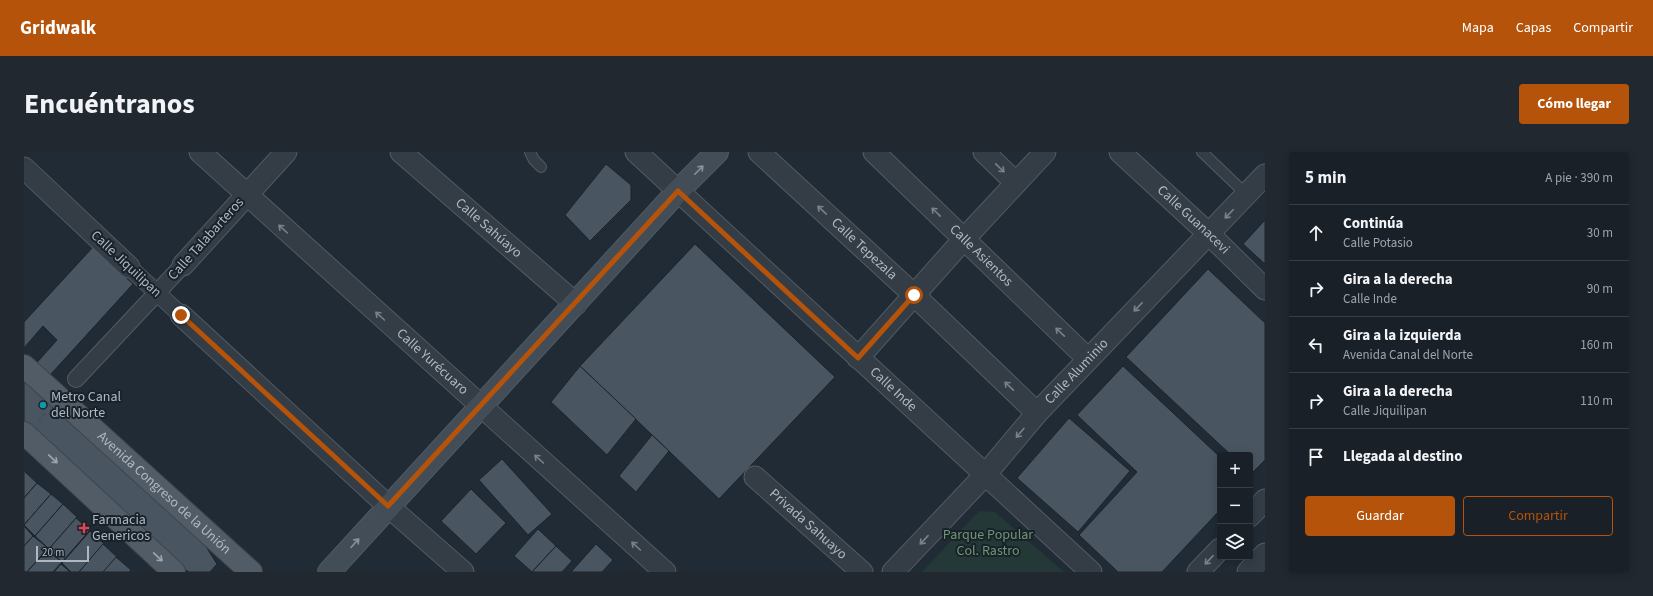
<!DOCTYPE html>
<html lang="es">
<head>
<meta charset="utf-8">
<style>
	:root { --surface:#192028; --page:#222830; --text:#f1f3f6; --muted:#9fa3a8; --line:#373e45; --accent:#b45309 }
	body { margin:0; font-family:"Source Sans 3",sans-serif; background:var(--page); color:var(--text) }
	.controls { position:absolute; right:12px; bottom:12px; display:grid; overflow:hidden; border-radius:4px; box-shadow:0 2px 10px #0003 }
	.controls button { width:36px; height:36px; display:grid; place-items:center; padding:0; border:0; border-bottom:1px solid var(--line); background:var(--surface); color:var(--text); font:20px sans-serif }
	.scale { position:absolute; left:12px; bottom:10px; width:53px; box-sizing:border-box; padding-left:4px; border:2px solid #aeb8c2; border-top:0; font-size:11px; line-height:14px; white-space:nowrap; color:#aeb8c2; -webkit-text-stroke:3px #19222a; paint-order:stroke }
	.stop { position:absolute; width:12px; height:12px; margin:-9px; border:3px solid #b45309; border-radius:50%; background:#fff }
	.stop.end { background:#b45309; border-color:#fff; box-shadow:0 1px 4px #0008 }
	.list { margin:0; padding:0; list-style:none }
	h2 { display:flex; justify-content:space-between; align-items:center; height:52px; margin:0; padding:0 16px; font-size:17px }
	h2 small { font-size:13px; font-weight:400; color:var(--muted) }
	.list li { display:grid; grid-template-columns:26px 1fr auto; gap:12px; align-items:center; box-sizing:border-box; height:56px; padding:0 16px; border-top:1px solid var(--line) }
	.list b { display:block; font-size:15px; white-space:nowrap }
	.list p { margin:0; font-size:13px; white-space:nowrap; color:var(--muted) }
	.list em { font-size:13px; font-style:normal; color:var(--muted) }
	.actions { display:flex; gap:8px; padding:12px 16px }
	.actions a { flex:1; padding:9px 0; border:1px solid var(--accent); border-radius:4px; text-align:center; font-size:14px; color:var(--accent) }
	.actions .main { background:var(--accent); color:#fff }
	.icon { flex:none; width:22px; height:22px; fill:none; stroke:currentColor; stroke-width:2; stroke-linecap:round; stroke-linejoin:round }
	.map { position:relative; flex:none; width:1241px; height:420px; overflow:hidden; border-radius:4px }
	header { display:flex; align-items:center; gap:24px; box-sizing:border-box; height:56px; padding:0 20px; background:var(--accent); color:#fff }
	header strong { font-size:19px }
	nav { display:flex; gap:22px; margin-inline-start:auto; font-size:14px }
	.intro { display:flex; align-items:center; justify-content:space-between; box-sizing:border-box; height:96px; padding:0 24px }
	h1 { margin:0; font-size:28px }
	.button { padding:10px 18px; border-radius:4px; background:var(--accent); color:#fff; font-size:14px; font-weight:700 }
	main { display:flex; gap:24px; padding:0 24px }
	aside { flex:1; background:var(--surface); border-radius:4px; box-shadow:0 2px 10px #0003 }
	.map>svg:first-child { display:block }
	.green { fill:#233837 }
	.building { fill:#495661; stroke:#1b242c }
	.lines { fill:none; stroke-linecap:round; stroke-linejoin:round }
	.service-casing { stroke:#515b63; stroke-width:12 }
	.pedestrian-casing { stroke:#515b63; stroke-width:18 }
	.minor-casing { stroke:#515b63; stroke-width:23 }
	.secondary-casing { stroke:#515b63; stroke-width:24 }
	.primary-casing { stroke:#3d464f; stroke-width:24 }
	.path { stroke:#405353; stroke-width:2.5; stroke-dasharray:3 3; stroke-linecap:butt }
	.service { stroke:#343d46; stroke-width:10 }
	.pedestrian { stroke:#343d46; stroke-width:16 }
	.minor { stroke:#343d46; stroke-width:21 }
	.secondary { stroke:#424d58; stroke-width:22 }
	.primary { stroke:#525c66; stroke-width:22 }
	.oneway { stroke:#77818a }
	.oneway2 { stroke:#88939d }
	.oneway3 { stroke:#9ca6b0 }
	.route { stroke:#b45309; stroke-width:5 }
	.culture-dot { fill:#0f9aa8; stroke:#19222a; stroke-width:1.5 }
	.health-dot { fill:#e0444e; stroke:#19222a; stroke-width:1.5 }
	.labels { text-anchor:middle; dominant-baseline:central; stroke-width:4; stroke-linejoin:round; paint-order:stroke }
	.street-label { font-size:14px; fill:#aeb8c2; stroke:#19222a }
	.poi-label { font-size:14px; fill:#aeb8c2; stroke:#19222a; text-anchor:start }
	.park-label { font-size:14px; fill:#6f9674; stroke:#19222a }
</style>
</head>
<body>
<header>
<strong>Gridwalk</strong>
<nav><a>Mapa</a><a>Capas</a><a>Compartir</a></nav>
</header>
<div class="intro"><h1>Encuéntranos</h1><a class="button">Cómo llegar</a></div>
<main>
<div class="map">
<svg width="1241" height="420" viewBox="0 0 1241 420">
	<rect width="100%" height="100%" fill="#212b35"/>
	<path class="green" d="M955,359L971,360L1040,420H898Z"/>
	<g class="building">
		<path d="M582,12L607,33V48L566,89L541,63Z"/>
		<path d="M1241,68V112L1219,92Z"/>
		<path d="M671,92L811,225L695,347L556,214Z"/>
		<path d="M69,95L109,132L17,233L171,377L193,412L186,420H165L143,407L0,273V225L33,188L19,174L0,196V170Z"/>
		<path d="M1184,117L1241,171V308L1227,322L1226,303H1207L1102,205Z"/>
		<path d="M556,214L612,267L583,303L527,250Z"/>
		<path d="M1099,214L1196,305V358L1138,420H1094L1055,383L1113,320L1053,263Z"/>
		<path d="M1045,266L1106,319L1054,380L993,326Z"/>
		<path d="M628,283L645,299L612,340L595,324Z"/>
		<path d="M478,307L528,362L504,383L455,328Z"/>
		<path d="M0,319L13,331L0,346Z"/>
		<path d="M13,331L27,342L0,373V346Z"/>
		<path d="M447,337L482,371L452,402L417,369Z"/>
		<path d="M27,342L39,352L11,384L0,373Z"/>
		<path d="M39,352L53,365L25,397L11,384Z"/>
		<path d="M52,366L66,378L38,410L24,398Z"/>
		<path d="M0,374L9,384L0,394Z"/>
		<path d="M514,377L532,394L508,420L490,404Z"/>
		<path d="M66,379L80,392L55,420H47L38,411Z"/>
		<path d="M9,384L24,396L3,420H0V394Z"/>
		<path d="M79,392L93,405L80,420H55Z"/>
		<path d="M572,392L589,408L578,420H547Z"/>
		<path d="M532,394L548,409L538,420H508Z"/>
		<path d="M23,398L38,410L29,420H3Z"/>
		<path d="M92,405L107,418L105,420H79Z"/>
		<path d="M37,412L46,420H30Z"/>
	</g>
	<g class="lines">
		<g class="service-casing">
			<g id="service">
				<path d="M506,0L510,8L517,15"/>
				<path d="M1178,0L1223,43"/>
			</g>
		</g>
		<g class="pedestrian-casing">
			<g id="pedestrian">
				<path d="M105,115L157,163"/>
				<path d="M52,227L159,113"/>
			</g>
		</g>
		<g class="minor-casing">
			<g id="minor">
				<path id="s1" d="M176,0L641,420"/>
				<path id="s2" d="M377,0L552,152"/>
				<path id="s3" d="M612,0L1067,420"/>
				<path id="s4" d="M735,0L890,143L1013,261"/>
				<path id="s5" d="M850,0L1064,207"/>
				<path d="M960,0L992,31"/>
				<path id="s6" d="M1096,0L1185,82L1241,137"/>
				<path d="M0,16L105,115"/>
				<path d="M159,113L262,0"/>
				<path d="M157,163L364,354L439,420"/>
				<path d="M834,206L940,87L1021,0"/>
				<path id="s7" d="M731,325L838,420"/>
				<path d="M1226,364L1241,348"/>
				<path id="s8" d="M869,420L961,323L1013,261L1241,23"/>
				<path d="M1174,420L1196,397"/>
				<path d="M1224,420L1241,402"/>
			</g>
		</g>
		<g class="secondary-casing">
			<path id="secondary" d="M305,420L654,39L693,0"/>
		</g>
		<g class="primary-casing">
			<g id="primary">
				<path id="s9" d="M0,214L227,420"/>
				<path d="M0,281L150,420"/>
			</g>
		</g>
		<path class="path" d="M15,268L22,260"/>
		<use href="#service" class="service"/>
		<use href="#pedestrian" class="pedestrian"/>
		<use href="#minor" class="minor"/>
		<use href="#secondary" class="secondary"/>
		<use href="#primary" class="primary"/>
	</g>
	<defs><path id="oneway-shaft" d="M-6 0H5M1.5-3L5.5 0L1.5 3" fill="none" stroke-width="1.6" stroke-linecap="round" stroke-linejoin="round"/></defs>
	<g class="oneway">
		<use href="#oneway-shaft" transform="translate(976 16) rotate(44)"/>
		<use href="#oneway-shaft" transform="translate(798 58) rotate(-137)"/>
		<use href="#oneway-shaft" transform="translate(912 60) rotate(-136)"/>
		<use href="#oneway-shaft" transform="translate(1205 62) rotate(134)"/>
		<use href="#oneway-shaft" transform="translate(259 77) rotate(-138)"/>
		<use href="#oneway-shaft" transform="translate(1114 155) rotate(134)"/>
		<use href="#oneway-shaft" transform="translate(356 164) rotate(-138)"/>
		<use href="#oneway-shaft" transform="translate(1036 180) rotate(-136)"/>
		<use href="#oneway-shaft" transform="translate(985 234) rotate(-136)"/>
		<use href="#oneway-shaft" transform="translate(996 281) rotate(130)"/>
		<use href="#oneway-shaft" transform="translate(515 307) rotate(-138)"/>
		<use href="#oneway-shaft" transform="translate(900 388) rotate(133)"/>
		<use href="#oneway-shaft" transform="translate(612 394) rotate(-138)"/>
		<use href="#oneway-shaft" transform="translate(1185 408) rotate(133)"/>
	</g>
	<g class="oneway2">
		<use href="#oneway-shaft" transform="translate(675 18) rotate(-45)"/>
		<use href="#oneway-shaft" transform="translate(331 391) rotate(-48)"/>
	</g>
	<g class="oneway3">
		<use href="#oneway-shaft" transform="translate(29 307) rotate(43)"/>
		<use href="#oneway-shaft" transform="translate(134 405) rotate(43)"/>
	</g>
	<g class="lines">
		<path class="route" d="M157,163L364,354L654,39L834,206L890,143"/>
	</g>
	<circle class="culture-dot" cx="19" cy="253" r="4"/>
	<path class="health-dot" d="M58 370h4v4h4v4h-4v4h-4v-4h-4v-4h4z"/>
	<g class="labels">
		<g class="street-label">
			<text stroke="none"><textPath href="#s6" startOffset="100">Calle Guanacevi</textPath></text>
			<text stroke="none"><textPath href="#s2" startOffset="116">Calle Sahúayo</textPath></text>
			<text transform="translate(182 87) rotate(-48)">Calle Talabarteros</text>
			<text stroke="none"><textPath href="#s4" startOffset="143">Calle Tepezala</textPath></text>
			<text stroke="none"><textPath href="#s5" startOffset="149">Calle Asientos</textPath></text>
			<text transform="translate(102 112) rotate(43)">Calle Jiquilipan</text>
			<text stroke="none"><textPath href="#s1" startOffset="313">Calle Yurécuaro</textPath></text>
			<text stroke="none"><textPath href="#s8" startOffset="272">Calle Aluminio</textPath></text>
			<text stroke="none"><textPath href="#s3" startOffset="350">Calle Inde</textPath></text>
			<text stroke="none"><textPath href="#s9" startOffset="189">Avenida Congreso de la Unión</textPath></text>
			<text stroke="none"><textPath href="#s7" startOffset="71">Privada Sahuayo</textPath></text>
		</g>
		<g class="poi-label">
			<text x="27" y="245">Metro Canal<tspan x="27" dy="16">del Norte</tspan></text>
			<text x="68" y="368">Farmacia<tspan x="68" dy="16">Genericos</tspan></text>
		</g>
		<g class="park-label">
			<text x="964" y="383">Parque Popular<tspan x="964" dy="16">Col. Rastro</tspan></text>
		</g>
	</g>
</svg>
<div class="controls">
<button>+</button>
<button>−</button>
<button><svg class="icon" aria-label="layers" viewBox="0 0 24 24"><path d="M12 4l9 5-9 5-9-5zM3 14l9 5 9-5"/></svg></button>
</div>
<div class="scale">20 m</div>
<div class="stop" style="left:890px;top:143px"></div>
<div class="stop end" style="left:157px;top:163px"></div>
</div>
<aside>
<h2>5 min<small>A pie · 390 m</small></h2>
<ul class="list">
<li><svg class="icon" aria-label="ahead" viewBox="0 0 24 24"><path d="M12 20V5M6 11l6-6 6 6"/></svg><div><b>Continúa</b><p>Calle Potasio</p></div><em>30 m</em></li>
<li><svg class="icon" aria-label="right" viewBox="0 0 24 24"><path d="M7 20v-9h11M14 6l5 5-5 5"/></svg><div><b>Gira a la derecha</b><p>Calle Inde</p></div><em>90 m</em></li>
<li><svg class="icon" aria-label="left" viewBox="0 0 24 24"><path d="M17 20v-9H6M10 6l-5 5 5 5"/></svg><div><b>Gira a la izquierda</b><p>Avenida Canal del Norte</p></div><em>160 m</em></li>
<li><svg class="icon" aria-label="right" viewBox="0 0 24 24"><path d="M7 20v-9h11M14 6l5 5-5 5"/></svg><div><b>Gira a la derecha</b><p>Calle Jiquilipan</p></div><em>110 m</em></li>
<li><svg class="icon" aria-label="arrive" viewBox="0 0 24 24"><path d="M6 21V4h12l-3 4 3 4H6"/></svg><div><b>Llegada al destino</b></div></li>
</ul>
<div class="actions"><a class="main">Guardar</a><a>Compartir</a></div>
</aside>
</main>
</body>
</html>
